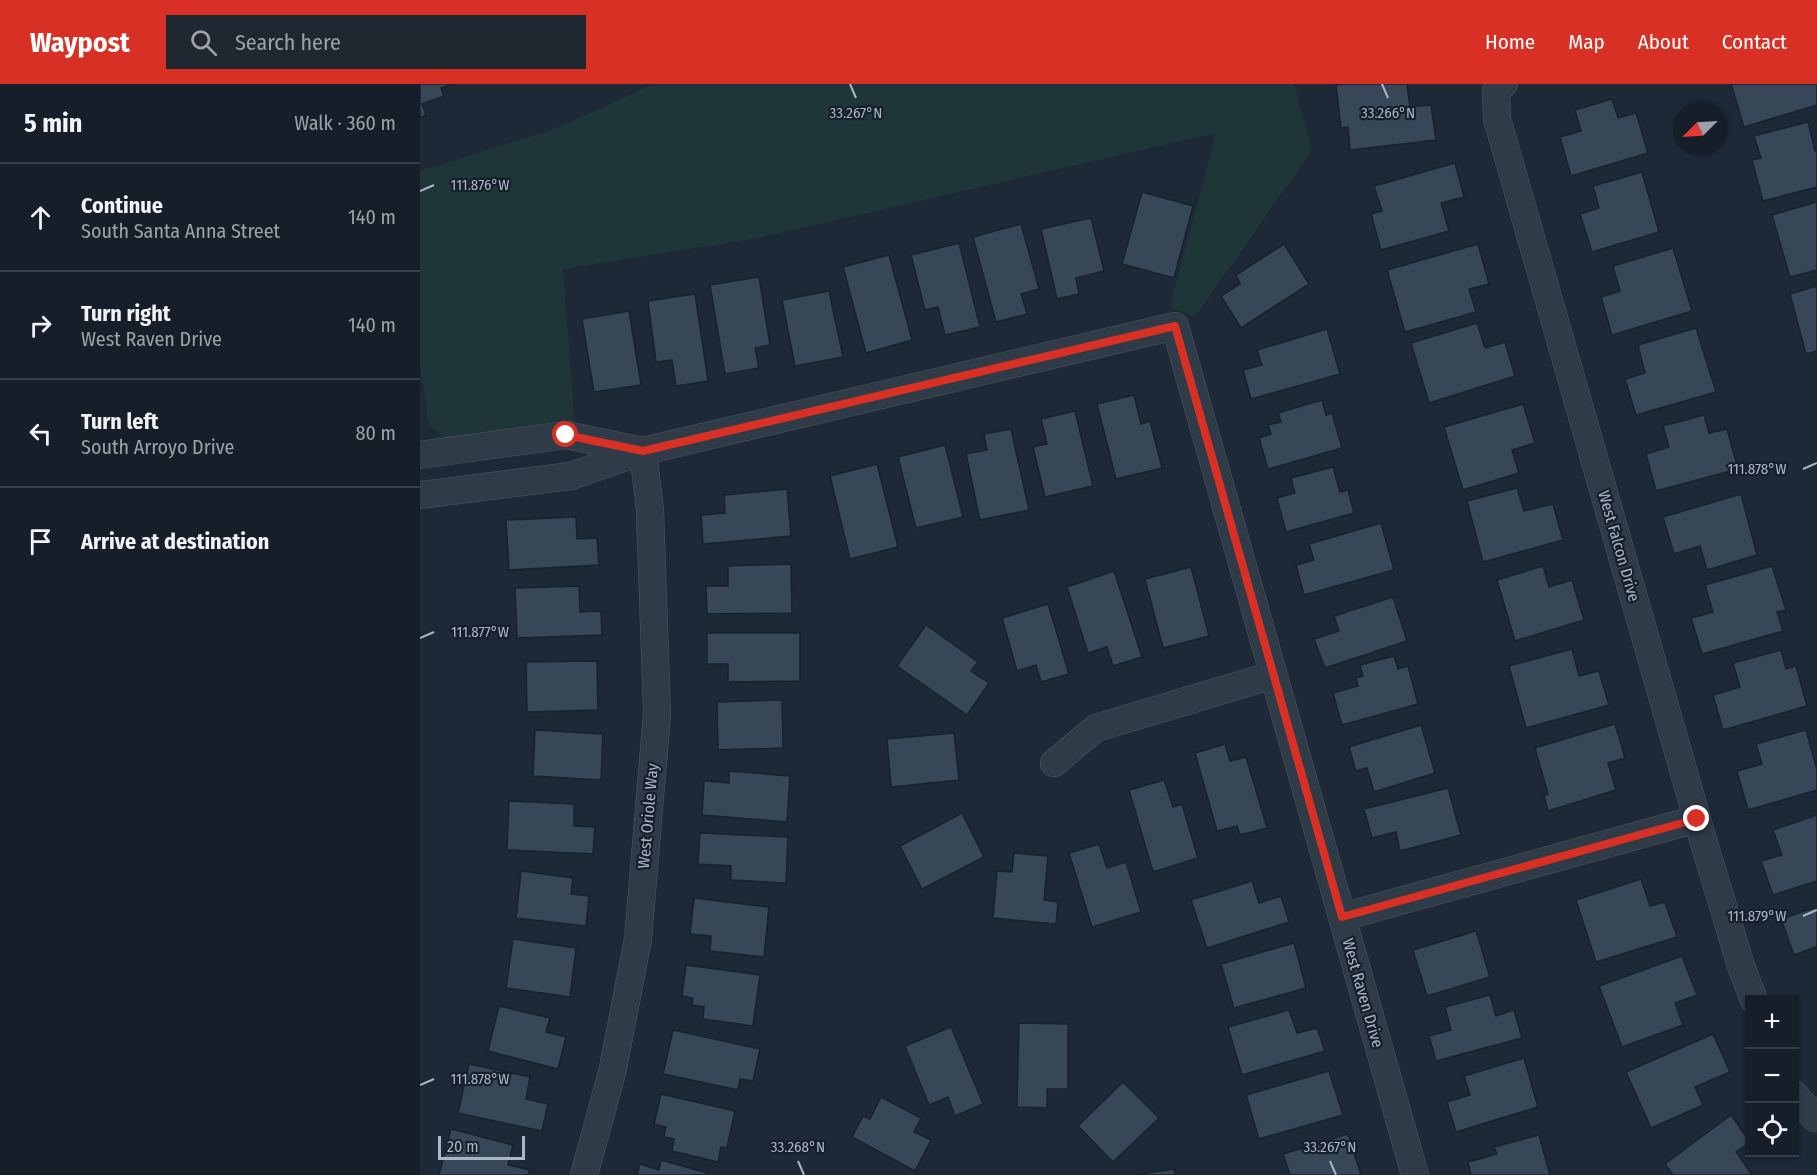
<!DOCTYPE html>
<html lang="en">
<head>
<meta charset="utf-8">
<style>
	:root { --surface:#161f29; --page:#1f2731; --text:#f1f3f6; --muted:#9ea2a8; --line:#353d46; --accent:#d93025 }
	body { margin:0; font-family:"Fira Sans Condensed",sans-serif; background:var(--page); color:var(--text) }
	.controls { position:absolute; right:18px; bottom:18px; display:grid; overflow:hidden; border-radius:0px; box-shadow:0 2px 4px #0004 }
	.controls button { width:54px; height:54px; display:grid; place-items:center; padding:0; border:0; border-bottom:2px solid var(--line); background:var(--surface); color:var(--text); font:30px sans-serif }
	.compass { position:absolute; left:1253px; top:18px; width:54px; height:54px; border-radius:50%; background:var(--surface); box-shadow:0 2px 4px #0004; rotate:246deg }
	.scale { position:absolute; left:18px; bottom:15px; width:87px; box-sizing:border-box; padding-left:6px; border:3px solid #aab5c5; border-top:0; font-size:16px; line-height:21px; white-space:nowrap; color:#aab5c5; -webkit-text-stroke:4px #16202c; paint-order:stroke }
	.stop { position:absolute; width:18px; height:18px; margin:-14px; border:4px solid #d93025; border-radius:50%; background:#fff }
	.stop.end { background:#d93025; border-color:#fff; box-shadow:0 2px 6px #0008 }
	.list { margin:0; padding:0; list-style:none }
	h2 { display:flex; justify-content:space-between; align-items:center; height:78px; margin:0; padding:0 24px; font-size:26px }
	h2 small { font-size:20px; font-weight:400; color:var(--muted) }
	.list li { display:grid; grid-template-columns:39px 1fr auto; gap:18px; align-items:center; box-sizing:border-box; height:108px; padding:0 24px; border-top:2px solid var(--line) }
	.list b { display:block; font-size:22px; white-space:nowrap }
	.list p { margin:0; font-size:20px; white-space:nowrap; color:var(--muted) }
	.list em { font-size:20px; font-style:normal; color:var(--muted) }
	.icon { flex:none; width:33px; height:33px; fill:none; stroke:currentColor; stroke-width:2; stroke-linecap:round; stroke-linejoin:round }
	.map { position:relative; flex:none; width:1397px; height:1091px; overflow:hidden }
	header { display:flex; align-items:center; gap:36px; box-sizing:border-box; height:84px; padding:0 30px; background:var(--accent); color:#fff }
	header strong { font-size:28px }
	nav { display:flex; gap:33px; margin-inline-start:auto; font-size:21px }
	.search { width:420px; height:54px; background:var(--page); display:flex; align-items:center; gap:15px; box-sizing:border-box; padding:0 21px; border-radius:0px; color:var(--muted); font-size:22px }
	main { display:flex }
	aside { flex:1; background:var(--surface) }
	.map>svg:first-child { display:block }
	.green { fill:#1f3639 }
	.building { fill:#384758; stroke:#18222e; stroke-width:1.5 }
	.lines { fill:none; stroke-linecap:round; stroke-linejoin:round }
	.street-casing { stroke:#4e5866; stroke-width:28 }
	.street { stroke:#303b48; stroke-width:27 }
	.route { stroke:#d93025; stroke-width:8 }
	.ticks { fill:none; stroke:#aab5c5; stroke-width:2 }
	.labels { text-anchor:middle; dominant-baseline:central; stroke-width:4.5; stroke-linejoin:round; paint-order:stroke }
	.street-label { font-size:16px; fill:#aab5c5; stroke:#16202c }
	.ticks-label { font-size:15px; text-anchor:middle; fill:#aab5c5; stroke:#16202c; stroke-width:4.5; stroke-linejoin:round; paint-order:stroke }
</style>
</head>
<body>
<header>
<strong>Waypost</strong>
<div class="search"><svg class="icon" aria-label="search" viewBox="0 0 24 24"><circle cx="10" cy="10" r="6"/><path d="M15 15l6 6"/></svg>Search here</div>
<nav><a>Home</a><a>Map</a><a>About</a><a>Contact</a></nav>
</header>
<main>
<aside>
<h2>5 min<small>Walk · 360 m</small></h2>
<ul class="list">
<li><svg class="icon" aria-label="ahead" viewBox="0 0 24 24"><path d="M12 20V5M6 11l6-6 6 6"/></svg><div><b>Continue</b><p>South Santa Anna Street</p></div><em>140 m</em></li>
<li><svg class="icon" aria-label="right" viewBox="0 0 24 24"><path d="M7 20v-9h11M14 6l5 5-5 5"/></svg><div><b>Turn right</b><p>West Raven Drive</p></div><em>140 m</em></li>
<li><svg class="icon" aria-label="left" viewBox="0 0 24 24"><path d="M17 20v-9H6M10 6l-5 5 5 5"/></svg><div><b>Turn left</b><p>South Arroyo Drive</p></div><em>80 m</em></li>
<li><svg class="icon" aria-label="arrive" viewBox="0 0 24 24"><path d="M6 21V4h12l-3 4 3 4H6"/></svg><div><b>Arrive at destination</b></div></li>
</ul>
</aside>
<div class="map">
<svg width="1397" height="1091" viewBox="0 0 1397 1091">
	<rect width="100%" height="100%" fill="#1d2937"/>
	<path class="green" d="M233,0H874L892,66L775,233L750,223L796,49L338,154L143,185L155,342L27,356L9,341L0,281V87L137,44Z"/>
	<g class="building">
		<path d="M0,0H32L21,4L24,12L2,20L6,31L0,34Z"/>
		<path d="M926,0H987L990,23L1011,21L1016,56L930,66L928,43L921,44L916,1Z"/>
		<path d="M1311,0H1397V21L1324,43Z"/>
		<path d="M1192,15L1198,34L1216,29L1228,69L1151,92L1140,53L1161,47L1155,26Z"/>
		<path d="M1388,38L1395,67L1397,66V103L1343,117L1332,76L1341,74L1334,52Z"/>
		<path d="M1035,79L1044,113L1021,119L1029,147L961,166L951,130L962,127L954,102Z"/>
		<path d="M1222,88L1239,148L1172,168L1160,130L1179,124L1173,102Z"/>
		<path d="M722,108L773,122L754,194L702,180Z"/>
		<path d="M1397,118V186L1370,193L1352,131Z"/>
		<path d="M671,134L684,187L656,194L659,210L637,215L621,145Z"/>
		<path d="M601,140L619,205L601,210L607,230L576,238L553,153Z"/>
		<path d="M539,159L560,243L525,251L518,223L505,226L491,171Z"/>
		<path d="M864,160L889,200L821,244L801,212L820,200L816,191Z"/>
		<path d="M1058,160L1069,200L1049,205L1056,228L985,248L967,186Z"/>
		<path d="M1253,164L1272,227L1192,251L1181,213L1200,207L1193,182Z"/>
		<path d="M469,171L492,256L446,269L423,183Z"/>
		<path d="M339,193L350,261L335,264L339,284L305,290L290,201Z"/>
		<path d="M1397,202V267L1386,270L1370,210Z"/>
		<path d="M409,207L423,273L375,282L362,216Z"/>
		<path d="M275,210L288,297L256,302L252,276L236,278L228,217Z"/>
		<path d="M209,227L221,301L174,308L162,235Z"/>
		<path d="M1057,239L1065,264L1085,258L1095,292L1009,319L991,259Z"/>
		<path d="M1276,244L1296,308L1216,331L1205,295L1225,289L1218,261Z"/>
		<path d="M907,245L920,290L831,315L823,286L842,281L837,266Z"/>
		<path d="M714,311L721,340L730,337L742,384L696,395L677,320Z"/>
		<path d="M902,316L906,331L912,329L922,364L848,385L839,354L851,350L848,341L861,338L858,329Z"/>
		<path d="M1103,320L1115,359L1092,366L1099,389L1043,406L1024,343Z"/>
		<path d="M655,327L673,402L625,413L613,363L627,360L621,335Z"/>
		<path d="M1284,331L1289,349L1307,345L1318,385L1236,407L1226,370L1249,363L1243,342Z"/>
		<path d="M591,345L609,426L560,436L546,370L567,366L564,350Z"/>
		<path d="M525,361L543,433L496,444L478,373Z"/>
		<path d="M457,380L478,463L430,475L410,392Z"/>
		<path d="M913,383L920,408L928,406L934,429L866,448L857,414L875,409L871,394Z"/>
		<path d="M1097,404L1104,427L1133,420L1143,456L1063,478L1047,417Z"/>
		<path d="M367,405L371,452L283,460L281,431L305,429L304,411Z"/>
		<path d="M1321,410L1337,471L1287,486L1280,462L1254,470L1243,433Z"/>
		<path d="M156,433L157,455L177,454L179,481L89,486L86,436Z"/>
		<path d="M961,439L974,486L884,511L876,481L894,476L889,460Z"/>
		<path d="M371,480L372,529L287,530L286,502H308V482Z"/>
		<path d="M1123,482L1129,503L1152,496L1164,536L1095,557L1077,496Z"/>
		<path d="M1352,482L1366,526L1357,528L1363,547L1282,570L1271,534L1293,528L1285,501Z"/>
		<path d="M771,483L789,552L743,564L725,495Z"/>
		<path d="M694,487L722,573L693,582L687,563L668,569L647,503Z"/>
		<path d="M159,502L160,528L181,527L182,551L97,554L95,504Z"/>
		<path d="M973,513L987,557L905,584L894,555L919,547L914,532Z"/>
		<path d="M628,520L649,590L621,598L616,581L597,587L582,534Z"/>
		<path d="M506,541L558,578L551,587L569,599L547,631L477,582Z"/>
		<path d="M287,549H380V597L308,598V580H287Z"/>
		<path d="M1152,565L1159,592L1179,587L1189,621L1106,644L1089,582Z"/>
		<path d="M1361,566L1366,585L1376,582L1387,622L1303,646L1293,611L1320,603L1313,579Z"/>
		<path d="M974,572L978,585L988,582L998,620L922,641L913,609L938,602L936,594L943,592L940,581Z"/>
		<path d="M177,577L178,626L107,628L106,578Z"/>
		<path d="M362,616L363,664L298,666L297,618Z"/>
		<path d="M1195,640L1205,674L1188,679L1196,706L1128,727L1124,712L1128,710L1115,664Z"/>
		<path d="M1001,641L1015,689L954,708L947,684L936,687L929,663Z"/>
		<path d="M115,646L183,650L181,696L113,692Z"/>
		<path d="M1386,646L1397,686V706L1328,726L1317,687L1342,680L1336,660Z"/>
		<path d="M534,649L539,696L471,703L467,655Z"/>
		<path d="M805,660L810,677L826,673L847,744L820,751L817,742L797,747L775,669Z"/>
		<path d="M309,687L370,692L367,738L282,731L284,697L309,699Z"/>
		<path d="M744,696L753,723L762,720L778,774L733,788L709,706Z"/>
		<path d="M1028,704L1041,751L980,767L976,748L952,754L944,725Z"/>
		<path d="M89,717L154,720V742L175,743L173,770L87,766Z"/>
		<path d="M542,729L564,773L502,805L480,762Z"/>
		<path d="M1397,731V797L1353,811L1341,777L1362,771L1353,746Z"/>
		<path d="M280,749L368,753L366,799L311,796V782L278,780Z"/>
		<path d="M679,760L687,784L706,778L721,828L672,843L649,769Z"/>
		<path d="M594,769L628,772L624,816L638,818L636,840L573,834L577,787L592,788Z"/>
		<path d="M101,787L153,794L151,810L169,812L166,842L96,834Z"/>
		<path d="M1221,795L1230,822L1245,818L1257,853L1176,878L1156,816Z"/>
		<path d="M832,797L839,819L861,812L869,838L787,864L771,816Z"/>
		<path d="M274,814L349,823L344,873L290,867L291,852L270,850Z"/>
		<path d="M1397,823V866L1396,863L1374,871L1361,835Z"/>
		<path d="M1056,847L1070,893L1007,912L993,866Z"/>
		<path d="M93,855L156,864L150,913L86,904Z"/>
		<path d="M874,859L886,904L814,924L801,880Z"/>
		<path d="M1262,872L1277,911L1255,919L1263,941L1202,963L1179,902Z"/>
		<path d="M266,881L340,891L333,942L283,935L284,923L272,921L273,914L262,912Z"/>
		<path d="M1070,911L1076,932L1094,926L1102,954L1016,977L1009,952L1031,946L1025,923Z"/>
		<path d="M79,922L130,934L126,948L146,953L138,985L68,967Z"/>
		<path d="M869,926L877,949L897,944L905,967L822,991L808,943Z"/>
		<path d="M599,939L648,940V1005H627V1024L597,1023Z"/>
		<path d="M531,943L563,1020L535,1032L528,1013L509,1021L485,962Z"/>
		<path d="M253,946L340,965L333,997L320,995L318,1006L243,990Z"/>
		<path d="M1293,950L1310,988L1275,1003L1283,1021L1231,1044L1206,988Z"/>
		<path d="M1104,974L1118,1023L1036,1048L1027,1018L1050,1011L1044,992Z"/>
		<path d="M49,980L110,993L106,1015L128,1020L122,1047L38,1029Z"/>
		<path d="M909,987L923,1031L839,1055L826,1011Z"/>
		<path d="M703,998L739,1034L693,1078L658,1042Z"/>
		<path d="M241,1010L315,1027L307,1064L301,1063L298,1078L252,1067L254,1055L244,1053L246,1043L234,1040Z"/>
		<path d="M461,1013L501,1034L494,1048L511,1056L495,1087L432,1053L443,1032L450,1035Z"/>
		<path d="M1311,1031L1330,1058L1316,1068L1332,1091H1253L1245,1080Z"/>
		<path d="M31,1045L93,1061L88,1081L110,1086L108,1091H19Z"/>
		<path d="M928,1050L941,1091H870L863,1070Z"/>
		<path d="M1119,1051L1130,1091H1051L1048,1078L1077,1070L1074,1063Z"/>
		<path d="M241,1076L287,1089L286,1091H217L220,1080L239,1086Z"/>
		<path d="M754,1085L755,1091H715Z"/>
	</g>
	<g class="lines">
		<g class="street-casing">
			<g id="street">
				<path d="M1084,0L1076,6L1077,35L1284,759L1321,882L1334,916"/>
				<path d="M0,371L146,351L222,367"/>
				<path d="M0,411L151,392L223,367L755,242L995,1091"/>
				<path d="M634,679L676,644L853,591"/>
				<path d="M922,833L1277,735"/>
				<path d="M1374,1010L1395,1034H1397"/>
				<path d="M164,1091L192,989L218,855L237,630L230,426L223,367"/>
			</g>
		</g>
		<use href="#street" class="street"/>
	</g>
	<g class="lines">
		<path class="route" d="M146,351L223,367L755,242L922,833L1277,735"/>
	</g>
	<path class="ticks" d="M430,0L436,14M962,0L968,14M0,107L14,101M1383,385L1397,379M0,554L14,548M1383,832L1397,826M0,1001L14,995M378,1077L384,1091M910,1077L916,1091"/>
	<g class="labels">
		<g class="street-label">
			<text transform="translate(1199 462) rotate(74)">West Falcon Drive</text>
			<text transform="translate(228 732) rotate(-85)">West Oriole Way</text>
			<text transform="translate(943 909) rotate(74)">West Raven Drive</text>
		</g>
	</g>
	<g class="ticks-label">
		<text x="436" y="34">33.267°N</text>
		<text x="968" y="34">33.266°N</text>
		<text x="60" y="106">111.876°W</text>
		<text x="1337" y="390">111.878°W</text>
		<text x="60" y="553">111.877°W</text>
		<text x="1337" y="837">111.879°W</text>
		<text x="60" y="1000">111.878°W</text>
		<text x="378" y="1068">33.268°N</text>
		<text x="910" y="1068">33.267°N</text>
	</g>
</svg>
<div class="controls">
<button>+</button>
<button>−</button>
<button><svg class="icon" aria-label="locate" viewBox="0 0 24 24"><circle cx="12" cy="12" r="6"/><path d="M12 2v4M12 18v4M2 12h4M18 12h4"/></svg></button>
</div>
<svg class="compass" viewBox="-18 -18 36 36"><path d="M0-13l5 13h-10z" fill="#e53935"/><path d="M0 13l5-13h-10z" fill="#9ea2a8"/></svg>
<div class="scale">20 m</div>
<div class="stop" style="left:146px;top:351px"></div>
<div class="stop end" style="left:1277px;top:735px"></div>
</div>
</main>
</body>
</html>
